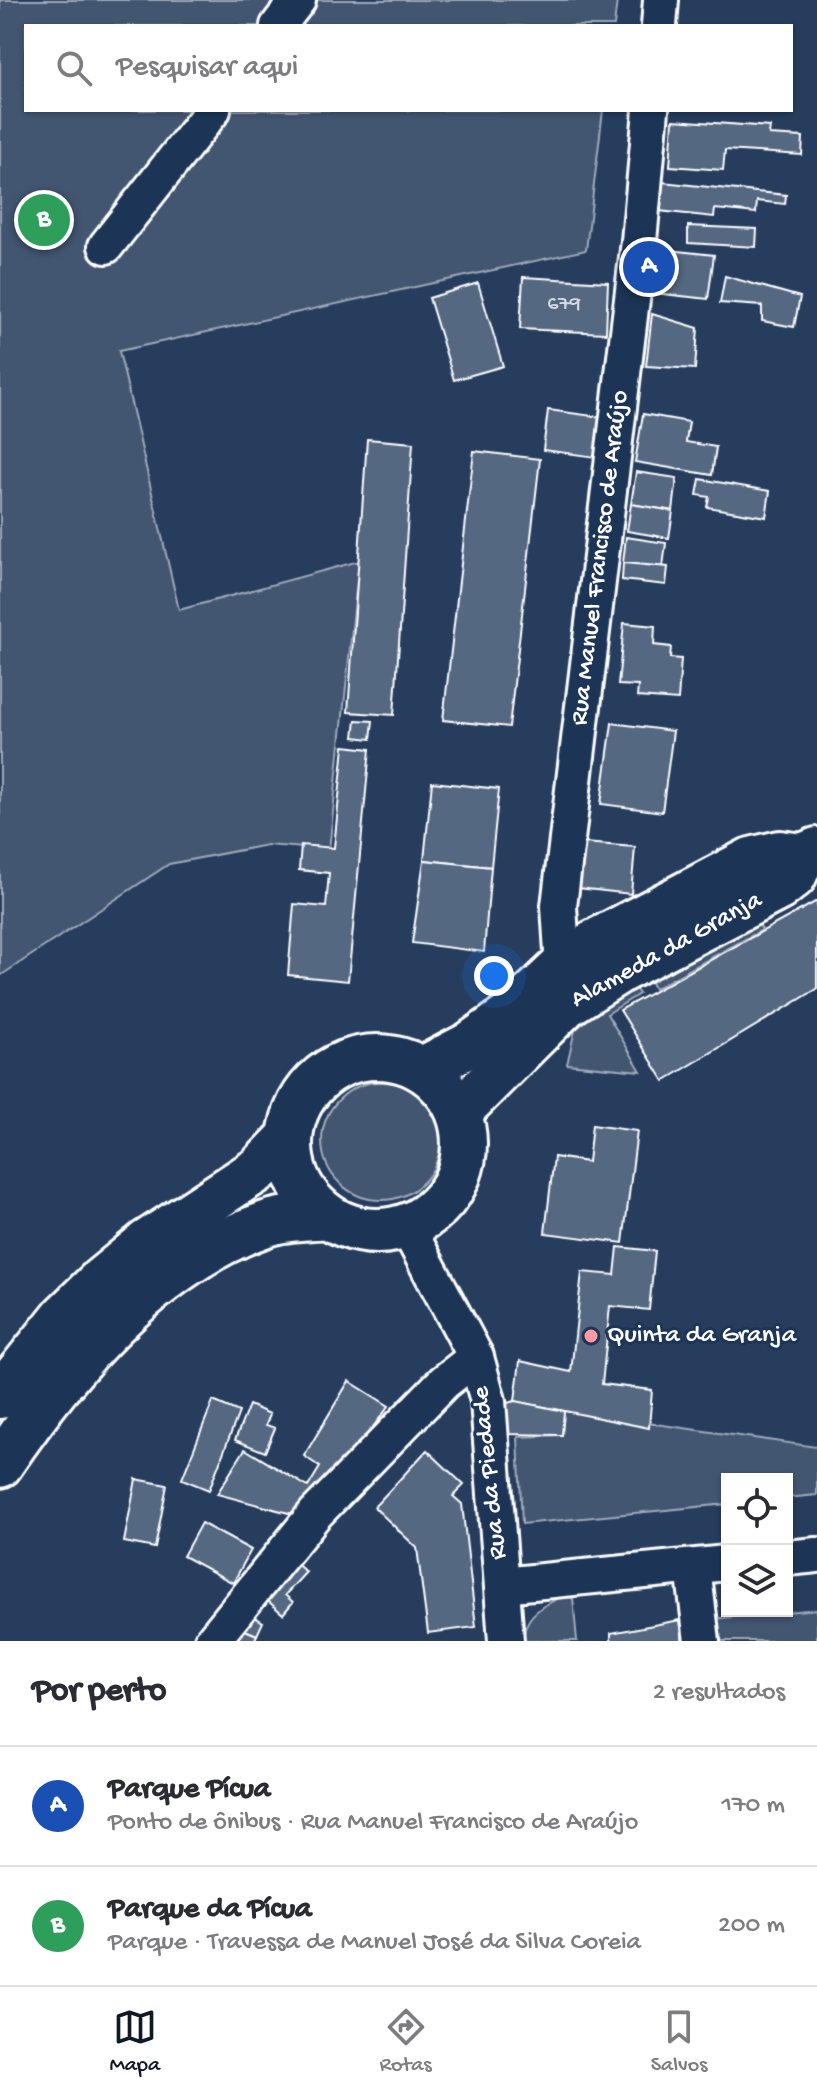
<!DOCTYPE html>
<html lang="pt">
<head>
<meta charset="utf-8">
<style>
	:root { --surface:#fff; --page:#f7f7f7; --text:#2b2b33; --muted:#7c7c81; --line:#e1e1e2; --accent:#111827 }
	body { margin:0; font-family:"Gochi Hand",sans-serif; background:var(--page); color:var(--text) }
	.controls { position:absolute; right:24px; bottom:24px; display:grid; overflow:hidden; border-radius:0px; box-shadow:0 2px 6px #0004 }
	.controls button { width:72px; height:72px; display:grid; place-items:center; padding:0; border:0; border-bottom:2px solid var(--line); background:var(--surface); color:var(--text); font:40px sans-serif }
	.you { position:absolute; left:494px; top:976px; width:28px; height:28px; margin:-20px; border:6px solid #fff; border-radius:50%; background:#1a73e8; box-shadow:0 0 0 12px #1a73e833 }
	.badge { display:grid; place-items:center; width:52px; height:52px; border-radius:50%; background:var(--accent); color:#fff; font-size:26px; font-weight:700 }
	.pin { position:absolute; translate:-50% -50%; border:4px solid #fff; box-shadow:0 2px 8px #0006 }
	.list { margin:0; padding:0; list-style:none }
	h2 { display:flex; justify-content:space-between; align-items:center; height:104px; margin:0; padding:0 32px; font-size:34px }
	h2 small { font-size:26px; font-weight:400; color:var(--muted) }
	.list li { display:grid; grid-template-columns:52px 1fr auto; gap:24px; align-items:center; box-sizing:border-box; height:120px; padding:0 32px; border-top:2px solid var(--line) }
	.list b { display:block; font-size:30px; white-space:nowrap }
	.list p { margin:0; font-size:26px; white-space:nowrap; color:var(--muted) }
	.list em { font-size:26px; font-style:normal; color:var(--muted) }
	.icon { flex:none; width:44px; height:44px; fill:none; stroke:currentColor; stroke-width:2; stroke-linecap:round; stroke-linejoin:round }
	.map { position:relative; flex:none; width:817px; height:1641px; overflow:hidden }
	.search { position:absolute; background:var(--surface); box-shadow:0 2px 6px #0004; left:24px; right:24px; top:24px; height:88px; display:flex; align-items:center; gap:20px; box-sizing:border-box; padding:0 28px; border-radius:0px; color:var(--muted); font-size:30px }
	.sheet { height:344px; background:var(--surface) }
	nav { display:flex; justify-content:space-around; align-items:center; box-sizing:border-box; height:112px; border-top:2px solid var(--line); background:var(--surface); font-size:22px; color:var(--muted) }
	nav a { display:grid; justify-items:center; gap:4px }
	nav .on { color:var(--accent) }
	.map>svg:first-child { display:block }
	.green { fill:#425672; stroke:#a0aab8; stroke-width:2 }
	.building { fill:#556781; stroke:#fff; stroke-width:2 }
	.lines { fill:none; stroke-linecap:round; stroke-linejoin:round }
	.street-casing { stroke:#fff; stroke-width:40 }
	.secondary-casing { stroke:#fff; stroke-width:50 }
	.street { stroke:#1d3557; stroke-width:34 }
	.secondary { stroke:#1d3557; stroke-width:44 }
	.poi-dot { fill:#ff9aa2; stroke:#1d3557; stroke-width:3 }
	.labels { text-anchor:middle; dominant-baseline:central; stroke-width:6; stroke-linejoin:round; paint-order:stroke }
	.number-label { font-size:22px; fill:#d4d9e0 }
	.street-label { font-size:26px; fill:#fff; stroke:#1d3557 }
	.poi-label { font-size:26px; fill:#fff; stroke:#1d3557; text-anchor:start }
</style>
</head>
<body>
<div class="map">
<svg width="817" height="1641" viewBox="0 0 817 1641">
	<rect width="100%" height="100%" fill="#263d5e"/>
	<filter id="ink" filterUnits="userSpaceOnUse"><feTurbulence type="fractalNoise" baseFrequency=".0125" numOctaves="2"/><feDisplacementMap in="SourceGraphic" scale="16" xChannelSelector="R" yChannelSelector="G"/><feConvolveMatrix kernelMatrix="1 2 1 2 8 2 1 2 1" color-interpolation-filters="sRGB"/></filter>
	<g filter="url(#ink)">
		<g class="green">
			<path d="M0,0H617L614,26H26V110H603L586,250L119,351L179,610L359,561L329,850L267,845L169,864L0,976Z"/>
			<path d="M756,919L762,930L654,989L648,975Z"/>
			<path d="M632,984L639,994L607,1014L641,1071L567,1064L575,1030Z"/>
			<circle cx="381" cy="1141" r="59"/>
			<path d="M564,1411L817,1447V1495L787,1498V1479H727V1504L522,1524L518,1437L561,1435Z"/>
			<path d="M564,1596L573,1598L577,1641H524C522,1616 544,1604 564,1596Z"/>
			<path d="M817,1609V1641H715L713,1619Z"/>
		</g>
		<g class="building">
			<path d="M673,120L770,127L769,135L803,137L802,155L725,150L723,170L670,166Z"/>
			<path d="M662,182L786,195L785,204L757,201L756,213L715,209L714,217L659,211Z"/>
			<path d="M688,226L757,229L756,247L688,243Z"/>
			<path d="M659,249L714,255L708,299L654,293Z"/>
			<path d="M725,276L800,297L794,327L762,321V306L720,303Z"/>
			<path d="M523,277L608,282L606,333L520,329Z"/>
			<path d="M478,283L503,366L454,380L429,298Z"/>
			<path d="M652,314L698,328L695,369L646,366Z"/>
			<path d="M548,410L601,417L596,457L543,450Z"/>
			<path d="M643,414L689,422L686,442L716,447L712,475L635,462Z"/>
			<path d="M367,439L413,443L394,715L348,712Z"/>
			<path d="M474,451L540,459L509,727L443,720Z"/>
			<path d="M636,472L677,478L673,511L631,504Z"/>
			<path d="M700,479L770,491L766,517L707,507L709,497L697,495Z"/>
			<path d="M631,504L673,511L669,538L627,531Z"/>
			<path d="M626,537L666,543L663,567L623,563Z"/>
			<path d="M623,563L668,567L666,585L622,580Z"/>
			<path d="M624,623L655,626L654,645L671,647L670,658L681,659L678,700L637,697L638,686L618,685Z"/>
			<path d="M356,720L373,721L371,739L354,737Z"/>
			<path d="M612,723L673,731L662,812L601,804Z"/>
			<path d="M344,746L370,749L348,981L288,975L294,904L326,907L329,873L299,870L301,845L334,848Z"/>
			<path d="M432,782L499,789L491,867L424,860Z"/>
			<path d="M583,843L635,847L631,894L578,888Z"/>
			<path d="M424,860L491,867L484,952L412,943Z"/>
			<path d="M817,901V989L664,1081L620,1010Z"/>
			<path d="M592,1125L637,1131L623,1243L545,1233L554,1157L588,1162Z"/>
			<path d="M618,1247L655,1251L649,1310L610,1306L602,1384L652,1390L649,1428L515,1401L520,1361L571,1372L582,1272L615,1275Z"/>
			<path d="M349,1381L389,1406L304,1517L217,1494L245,1449L308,1487L320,1467L304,1456Z"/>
			<path d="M213,1401L239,1412L209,1490L182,1479Z"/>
			<path d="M515,1401L564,1411L562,1435L507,1434V1403Z"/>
			<path d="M249,1405L270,1414L266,1425L275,1428L265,1452L235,1440Z"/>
			<path d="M427,1450L464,1485L453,1496L462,1504L476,1627L428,1633L417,1548L374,1507Z"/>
			<path d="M136,1479L167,1485L155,1548L124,1542Z"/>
			<path d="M201,1523L251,1550L233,1583L183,1556Z"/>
			<path d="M293,1561L306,1572L285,1595L293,1602L283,1614L262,1596Z"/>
			<path d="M248,1613L263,1622L257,1635L235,1626Z"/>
			<path d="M680,1620L683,1641H611V1633Z"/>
			<path d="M235,1626L257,1635L254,1641H228Z"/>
		</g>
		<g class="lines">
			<g class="street-casing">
				<g id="street">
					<path d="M278,26L298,0"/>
					<path d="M659,26L661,0"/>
					<path d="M106,246L213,110"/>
					<path d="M564,984L559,906L639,241L651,110"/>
					<path d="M407,1227L476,1357L488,1401L506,1641"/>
					<path d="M787,1558L817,1555"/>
					<path d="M693,1567L702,1641"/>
					<path d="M502,1585L727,1563"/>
					<path d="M212,1641L315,1514L444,1382L476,1357"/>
				</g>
			</g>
			<g class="secondary-casing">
				<g id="secondary">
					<circle cx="377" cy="1144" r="87"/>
					<path d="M423,1069L469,1045L510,1016L562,967L595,942L751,860L780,853L803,856L817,850"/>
					<path d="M459,1112L566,1005L621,970L779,888L794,876L803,856"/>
					<path d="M0,1396L64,1316L102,1279L146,1243L259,1169L289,1138"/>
					<path d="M0,1465C65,1369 153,1263 266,1224C285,1217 308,1218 327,1216"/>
				</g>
			</g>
			<use href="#street" class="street"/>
			<use href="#secondary" class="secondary"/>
		</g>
	</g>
	<circle class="poi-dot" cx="591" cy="1336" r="8"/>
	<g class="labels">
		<g class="number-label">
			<text x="564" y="305">679</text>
		</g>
		<g class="street-label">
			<text transform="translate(601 558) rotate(-83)">Rua Manuel Francisco de Araújo</text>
			<text transform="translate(667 951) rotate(-29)">Alameda da Granja</text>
			<text transform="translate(491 1473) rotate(-96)">Rua da Piedade</text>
		</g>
		<g class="poi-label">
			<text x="607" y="1336">Quinta da Granja</text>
		</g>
	</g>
</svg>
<div class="controls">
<button><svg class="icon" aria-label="locate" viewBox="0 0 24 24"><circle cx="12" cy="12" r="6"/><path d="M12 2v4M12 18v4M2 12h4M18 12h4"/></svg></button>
<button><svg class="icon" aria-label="layers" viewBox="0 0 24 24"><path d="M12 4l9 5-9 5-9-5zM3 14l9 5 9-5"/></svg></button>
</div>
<div class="you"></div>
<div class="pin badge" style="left:649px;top:267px;background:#1a4fb4">A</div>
<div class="pin badge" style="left:44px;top:220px;background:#2e9e5b">B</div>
<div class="search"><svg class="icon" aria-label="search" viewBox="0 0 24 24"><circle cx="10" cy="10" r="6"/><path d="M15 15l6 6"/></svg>Pesquisar aqui</div>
</div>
<section class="sheet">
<h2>Por perto<small>2 resultados</small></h2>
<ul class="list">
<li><span class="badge" style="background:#1a4fb4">A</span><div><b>Parque Pícua</b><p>Ponto de ônibus · Rua Manuel Francisco de Araújo</p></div><em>170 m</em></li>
<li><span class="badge" style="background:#2e9e5b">B</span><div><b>Parque da Pícua</b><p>Parque · Travessa de Manuel José da Silva Coreia</p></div><em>200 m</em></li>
</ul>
</section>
<nav>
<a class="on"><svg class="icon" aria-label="map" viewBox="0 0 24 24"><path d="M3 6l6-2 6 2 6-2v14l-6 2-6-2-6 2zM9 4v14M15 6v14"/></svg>Mapa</a>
<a><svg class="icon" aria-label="directions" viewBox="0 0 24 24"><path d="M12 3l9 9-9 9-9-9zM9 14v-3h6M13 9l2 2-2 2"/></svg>Rotas</a>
<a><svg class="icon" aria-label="saved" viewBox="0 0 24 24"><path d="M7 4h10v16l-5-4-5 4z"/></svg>Salvos</a>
</nav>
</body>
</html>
